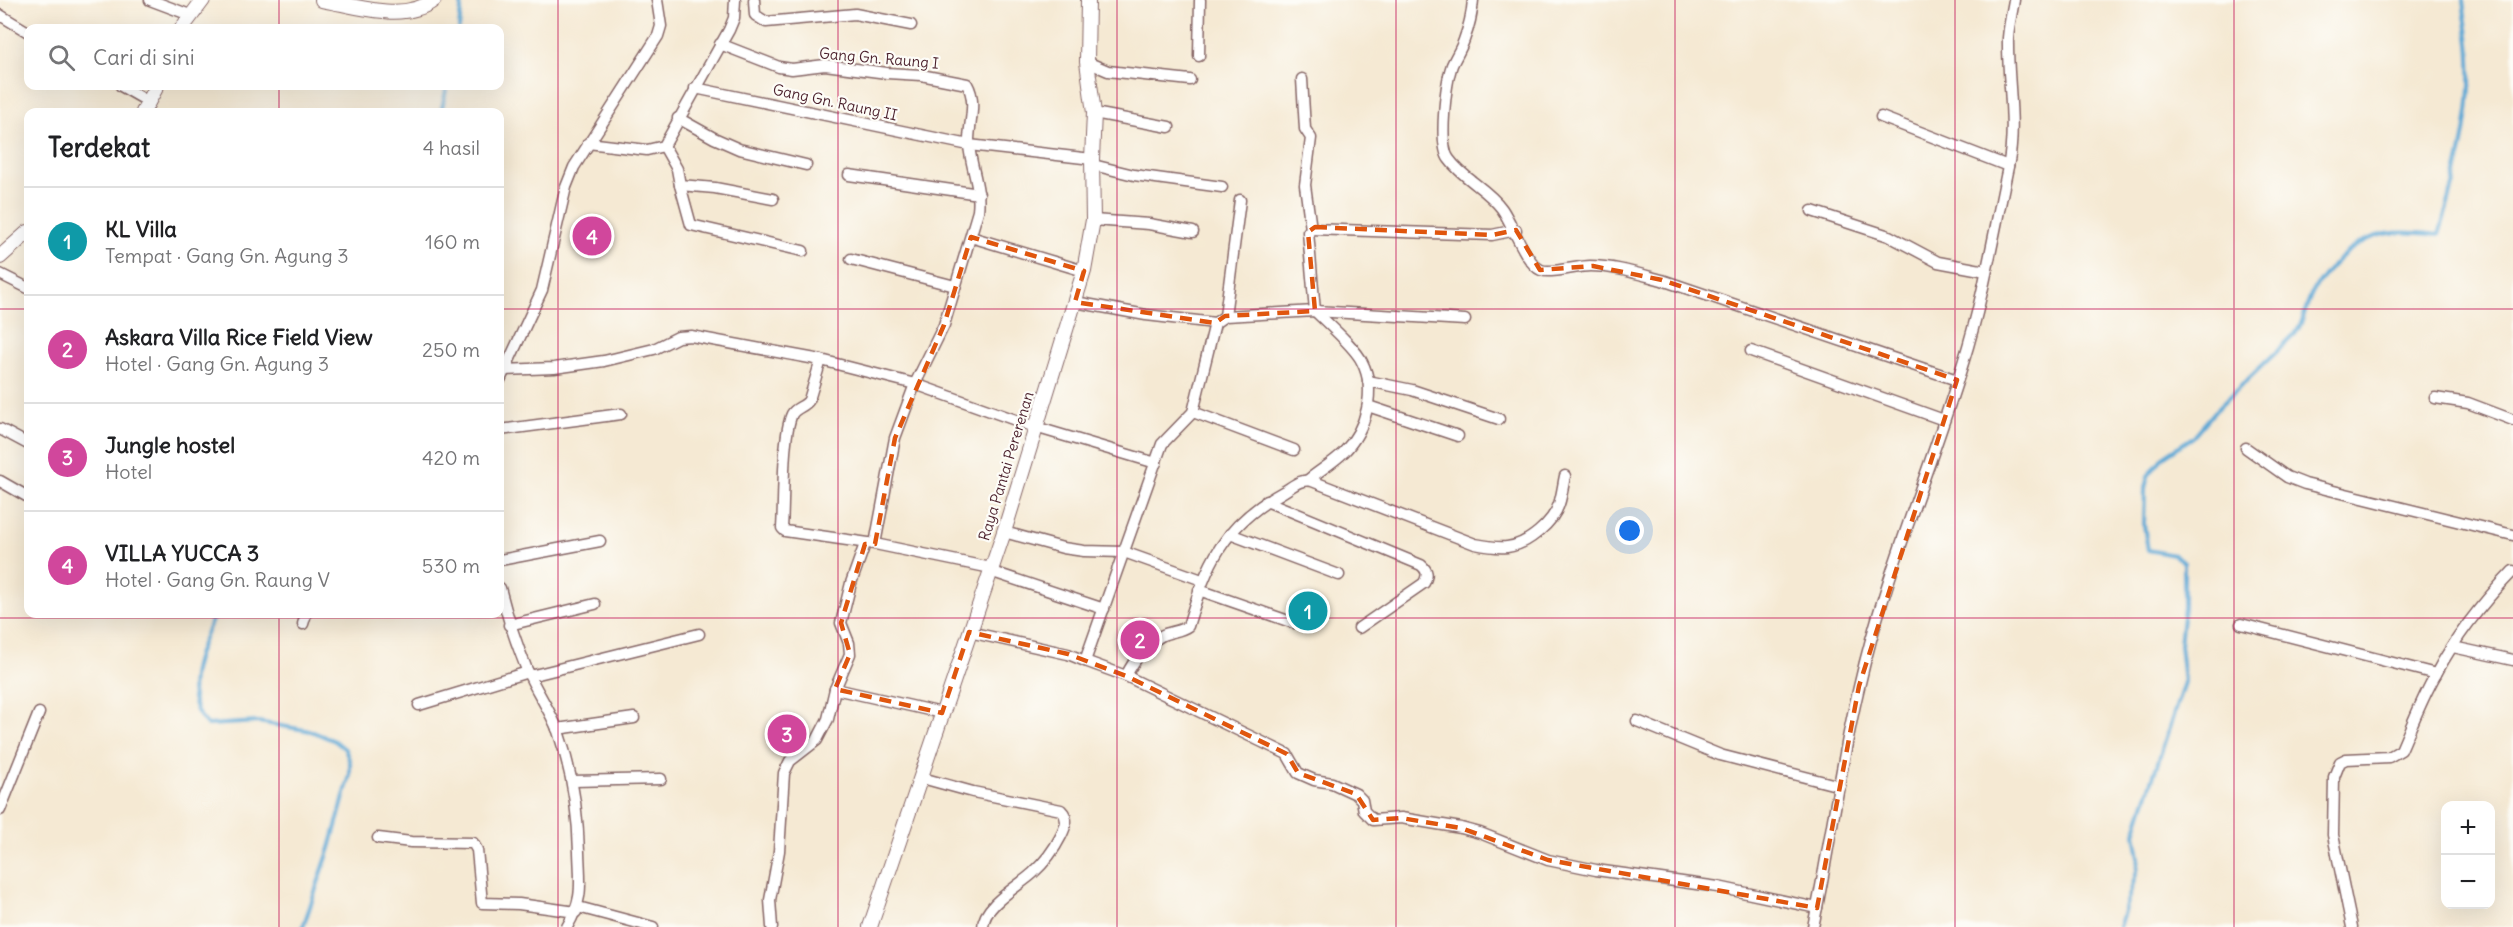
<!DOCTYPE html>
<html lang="id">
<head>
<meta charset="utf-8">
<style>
	:root { --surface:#fff; --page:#f6f6f6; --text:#202124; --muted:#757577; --line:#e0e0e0; --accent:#0b8043 }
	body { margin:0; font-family:Delius,sans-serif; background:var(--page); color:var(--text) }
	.controls { position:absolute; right:18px; bottom:18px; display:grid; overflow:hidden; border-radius:12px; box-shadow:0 6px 24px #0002 }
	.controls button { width:54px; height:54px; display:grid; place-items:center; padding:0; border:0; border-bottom:2px solid var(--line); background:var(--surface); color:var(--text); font:30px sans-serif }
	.you { position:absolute; left:1630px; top:531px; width:21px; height:21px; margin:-15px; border:4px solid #fff; border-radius:50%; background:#1a73e8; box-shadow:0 0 0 9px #1a73e833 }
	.badge { display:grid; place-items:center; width:39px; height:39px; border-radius:50%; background:var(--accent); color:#fff; font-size:20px; font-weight:700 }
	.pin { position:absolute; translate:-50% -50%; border:3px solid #fff; box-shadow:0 2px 6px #0006 }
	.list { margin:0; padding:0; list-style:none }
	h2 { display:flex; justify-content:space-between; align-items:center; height:78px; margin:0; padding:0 24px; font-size:26px }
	h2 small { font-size:20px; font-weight:400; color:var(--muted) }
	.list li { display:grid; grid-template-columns:39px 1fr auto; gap:18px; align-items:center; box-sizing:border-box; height:108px; padding:0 24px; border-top:2px solid var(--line) }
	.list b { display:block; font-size:22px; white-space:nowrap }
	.list p { margin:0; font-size:20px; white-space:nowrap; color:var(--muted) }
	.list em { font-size:20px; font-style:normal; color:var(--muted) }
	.icon { flex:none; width:33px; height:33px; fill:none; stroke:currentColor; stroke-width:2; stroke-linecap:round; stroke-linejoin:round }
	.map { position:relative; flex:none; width:2513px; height:927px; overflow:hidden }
	.search { position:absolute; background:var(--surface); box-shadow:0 6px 24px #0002; left:24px; top:24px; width:480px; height:66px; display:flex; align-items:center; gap:15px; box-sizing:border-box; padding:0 21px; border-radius:12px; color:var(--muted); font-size:22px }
	.panel { position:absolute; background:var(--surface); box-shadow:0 6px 24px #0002; left:24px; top:108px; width:480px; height:510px; border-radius:12px }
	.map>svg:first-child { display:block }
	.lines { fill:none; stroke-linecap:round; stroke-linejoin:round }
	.stream { stroke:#5ca8d5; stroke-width:4 }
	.minor-casing { stroke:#866666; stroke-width:13 }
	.tertiary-casing { stroke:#866666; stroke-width:16 }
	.minor { stroke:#fff; stroke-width:10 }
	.tertiary { stroke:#fff; stroke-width:14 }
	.marked { fill:none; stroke:#e0560e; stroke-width:4.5; stroke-dasharray:12 8; stroke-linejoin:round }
	.grid { fill:none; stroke:#c2185b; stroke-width:1.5; stroke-opacity:0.55 }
	.labels { text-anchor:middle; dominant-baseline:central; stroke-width:4.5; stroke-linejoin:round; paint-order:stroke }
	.street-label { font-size:15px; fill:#4a1f2b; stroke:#fdfcf7 }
</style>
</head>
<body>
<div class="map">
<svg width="2513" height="927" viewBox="0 0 2513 927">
	<rect width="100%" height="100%" fill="#fdfcf7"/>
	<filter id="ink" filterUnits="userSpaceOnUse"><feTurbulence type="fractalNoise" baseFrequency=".0167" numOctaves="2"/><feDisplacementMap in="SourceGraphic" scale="12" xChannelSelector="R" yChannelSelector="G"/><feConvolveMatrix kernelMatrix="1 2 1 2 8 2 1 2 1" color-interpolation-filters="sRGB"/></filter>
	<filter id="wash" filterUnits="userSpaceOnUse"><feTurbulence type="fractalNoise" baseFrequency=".008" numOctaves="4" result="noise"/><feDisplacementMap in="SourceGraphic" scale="24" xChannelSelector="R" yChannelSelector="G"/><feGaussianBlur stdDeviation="1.35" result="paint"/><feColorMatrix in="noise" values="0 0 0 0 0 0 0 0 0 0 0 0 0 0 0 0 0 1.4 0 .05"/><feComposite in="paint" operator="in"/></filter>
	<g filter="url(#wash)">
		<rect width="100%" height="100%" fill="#f5e9d3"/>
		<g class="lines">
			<g class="stream">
				<path d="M459,28L462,0"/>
				<path d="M441,112L447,86"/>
				<path d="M215,614C200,646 176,697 208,725L258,722L311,731L335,741L345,749L350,762V775L330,848L303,927"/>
				<path d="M2119,927L2137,871L2139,858L2135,833L2184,682L2180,645L2184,607V562L2174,555L2148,550L2144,525L2145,488L2148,476L2163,457L2193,437L2218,408L2295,334C2306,320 2305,302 2315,288C2328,268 2351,244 2374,237C2394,230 2418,233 2439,235C2456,178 2473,120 2470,59C2470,40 2465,20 2463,0"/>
			</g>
		</g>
	</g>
	<g filter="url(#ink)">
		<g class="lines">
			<g class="minor-casing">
				<g id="minor">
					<path d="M150,0L190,15"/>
					<path d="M754,0L755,15L766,22L855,14L911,25"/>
					<path d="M1473,0C1472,14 1469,27 1464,40C1461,49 1456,56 1452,65C1446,82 1438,145 1449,159C1463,179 1488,189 1502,209C1512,223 1526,264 1541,270C1551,274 1577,266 1590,266C1614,266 1639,274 1662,280L1957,380"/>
					<path d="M0,15L28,32"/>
					<path d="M720,44L779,67L792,69L825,65L887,73L921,75L967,84C978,103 968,124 969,145C971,168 981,188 978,211L944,325L915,384L895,438L875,544"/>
					<path d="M1199,56L1200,0"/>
					<path d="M1087,62L1108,71L1190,80"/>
					<path d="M1302,79L1305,129L1311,138L1305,185L1311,229L1308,232L1315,311"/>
					<path d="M121,86L149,102"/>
					<path d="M695,88L969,145L1092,159"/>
					<path d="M1094,113L1169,127"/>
					<path d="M1881,117L2008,166"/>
					<path d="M678,118L714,138L739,149L806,165"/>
					<path d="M588,143L647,150L664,146L729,30L734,18L735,0"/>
					<path d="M664,146L677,169L680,185L715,188L773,199"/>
					<path d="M1093,165L1134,175L1222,187"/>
					<path d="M849,175L979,194"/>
					<path d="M680,185L691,225L803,251"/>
					<path d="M1812,211L1889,236L1938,262L1986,271"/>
					<path d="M1093,220L1149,224L1193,232"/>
					<path d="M1311,229L1492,235L1516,230"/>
					<path d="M971,237L1084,271"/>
					<path d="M851,259L955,286"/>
					<path d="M0,274L28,288"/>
					<path d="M1075,302L1146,315L1215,323"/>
					<path d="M1225,316L1240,200"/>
					<path d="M1751,351L1944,420"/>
					<path d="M821,360L809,400C805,407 796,407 792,414C782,436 784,502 782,528L785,531L875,544L991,568"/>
					<path d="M504,370L554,368L604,361L654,349L678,337L691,336L821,360L915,384L1035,427L1156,463"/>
					<path d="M500,380L542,290L566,187L574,167L658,36L661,26L657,0"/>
					<path d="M1368,381L1412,390L1499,419"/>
					<path d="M2435,398L2468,403L2513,420"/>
					<path d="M1368,406L1458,436"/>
					<path d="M1193,412L1294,450"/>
					<path d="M0,429L28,444"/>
					<path d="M500,430L621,414"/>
					<path d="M2246,448L2287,477L2305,484L2513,535"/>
					<path d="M1308,480C1319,471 1334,462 1344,452C1366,429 1377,391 1362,362C1356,348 1327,323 1315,311"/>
					<path d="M0,481L28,497"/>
					<path d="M1266,501L1421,565C1428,571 1428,575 1424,583L1359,628"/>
					<path d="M1004,532L1063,548L1084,551L1124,552L1202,580"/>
					<path d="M1230,534L1339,575"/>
					<path d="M500,560L600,541"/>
					<path d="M990,571L1104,609"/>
					<path d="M500,588C507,616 516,643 527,670C536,691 550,710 558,731C572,771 578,811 579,852C580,885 584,898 567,927"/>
					<path d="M1199,590L1294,623"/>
					<path d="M303,624L306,614"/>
					<path d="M2241,624L2436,674"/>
					<path d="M509,625L595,604"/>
					<path d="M969,632L1068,654L1085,661L1126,676L1287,754L1298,773L1314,780L1332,783L1356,794L1362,800L1364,811L1373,820L1401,818L1461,828L1480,833L1548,860L1596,870L1718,887L1817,908"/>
					<path d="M2453,647L2513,660"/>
					<path d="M1085,661L1162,444L1193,412L1215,323L1225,316L1315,311L1465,320"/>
					<path d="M530,676L699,634"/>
					<path d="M1126,676C1134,660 1145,645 1161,636C1170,631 1180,632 1188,626C1207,563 1223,525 1283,492C1292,487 1301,478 1312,481L1475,544C1485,546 1496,548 1507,547C1527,545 1553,523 1559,504C1562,495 1563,485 1565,476"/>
					<path d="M835,689L942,713"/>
					<path d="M419,705L528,672"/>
					<path d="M1637,721L1720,755L1840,786"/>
					<path d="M557,729L634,718"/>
					<path d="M922,778L973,792L1061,810C1069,818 1066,826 1061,836C1054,850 1045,862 1033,873C1019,886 983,905 983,927"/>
					<path d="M573,781L661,779"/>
					<path d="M0,810L39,713"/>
					<path d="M378,838L411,842L473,843L477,850L482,903L519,904L576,912"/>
					<path d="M578,907L653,927"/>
					<path d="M772,927L770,900L779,851L784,773L790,761L817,740L828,719L835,689L850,654L849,643L841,623L851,583L865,544"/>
					<path d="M1813,927C1830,847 1840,766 1859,687C1884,577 1930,471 1963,363C1983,300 1994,232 2008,167C2017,124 2007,81 2008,38C2009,25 2012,12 2014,0"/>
					<path d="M2352,927L2333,835L2334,777L2340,762L2346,759L2389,757L2401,750C2412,725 2422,698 2436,674C2456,636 2483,602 2513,571"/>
				</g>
			</g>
			<g class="tertiary-casing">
				<g id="tertiary">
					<path d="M322,0C356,6 404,23 434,0"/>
					<path d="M182,28L203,0"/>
					<path d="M143,112L157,86"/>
					<path d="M0,257L28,232"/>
					<path d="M870,927L1004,532L1084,271L1093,220L1092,159L1094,113L1087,62L1088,0"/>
				</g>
			</g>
			<use href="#minor" class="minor"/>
			<use href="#tertiary" class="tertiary"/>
		</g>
	</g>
	<path class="marked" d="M1315,227L1492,235L1516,230L1540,270L1593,266L1662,280L1957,380L1859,686L1817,908L1548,860L1461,828L1401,818L1373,820L1356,794L1298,773L1287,754L1126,676L1068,654L969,632L942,713L835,689L850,654L841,623L865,544H875L895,438L944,325L971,237L1084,271L1075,302L1215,323L1225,316L1315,311L1308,232Z"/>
	<path class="grid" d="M279,0V28M558,0V927M838,0V927M1117,0V927M1396,0V927M1675,0V927M1955,0V927M2234,0V927M279,86V112M0,309H28M500,309H2513M279,614V927M0,618H2513"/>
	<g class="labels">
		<g class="street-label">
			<text transform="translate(879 58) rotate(5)">Gang Gn. Raung I</text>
			<text transform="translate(835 102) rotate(12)">Gang Gn. Raung II</text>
			<text transform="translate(1006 466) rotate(-73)">Raya Pantai Pererenan</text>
		</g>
	</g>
</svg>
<div class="controls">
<button>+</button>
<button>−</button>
</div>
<div class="you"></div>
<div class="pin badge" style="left:1308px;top:611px;background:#0f9aa8">1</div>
<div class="pin badge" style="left:1140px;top:640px;background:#d1479c">2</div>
<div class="pin badge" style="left:787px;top:734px;background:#d1479c">3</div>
<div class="pin badge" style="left:592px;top:236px;background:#d1479c">4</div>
<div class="search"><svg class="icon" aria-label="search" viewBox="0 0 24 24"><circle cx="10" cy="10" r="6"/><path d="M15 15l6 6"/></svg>Cari di sini</div>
<section class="panel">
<h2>Terdekat<small>4 hasil</small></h2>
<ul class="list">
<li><span class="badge" style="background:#0f9aa8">1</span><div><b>KL Villa</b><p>Tempat · Gang Gn. Agung 3</p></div><em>160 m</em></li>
<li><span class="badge" style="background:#d1479c">2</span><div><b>Askara Villa Rice Field View</b><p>Hotel · Gang Gn. Agung 3</p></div><em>250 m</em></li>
<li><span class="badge" style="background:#d1479c">3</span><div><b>Jungle hostel</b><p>Hotel</p></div><em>420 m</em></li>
<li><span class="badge" style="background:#d1479c">4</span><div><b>VILLA YUCCA 3</b><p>Hotel · Gang Gn. Raung V</p></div><em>530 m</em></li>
</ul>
</section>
</div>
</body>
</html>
